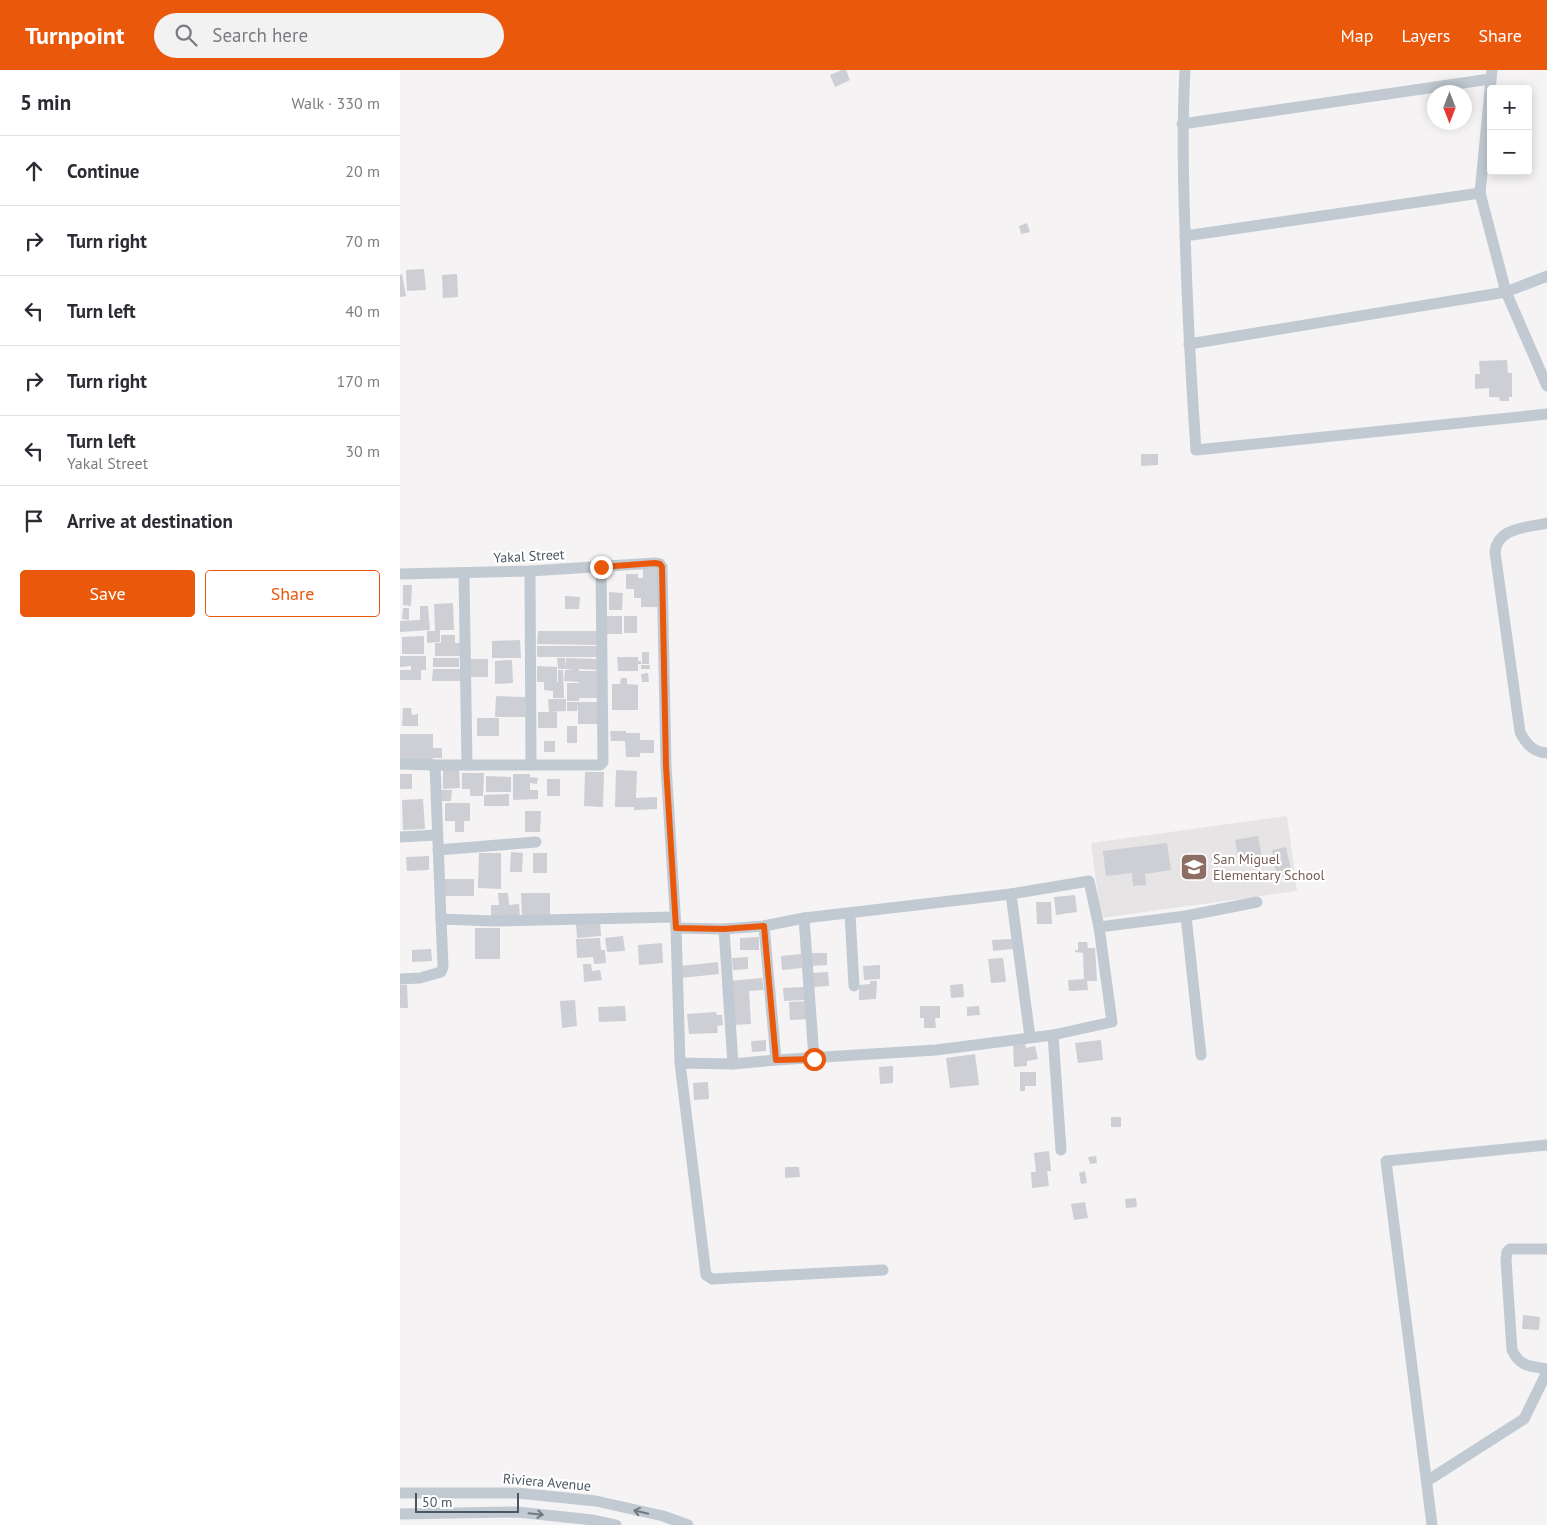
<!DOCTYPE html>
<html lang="en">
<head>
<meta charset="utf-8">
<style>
	:root { --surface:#fff; --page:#f2f2f3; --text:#2b2b33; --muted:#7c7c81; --line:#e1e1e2; --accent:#ea580c }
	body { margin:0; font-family:"PT Sans",sans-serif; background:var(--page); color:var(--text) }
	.controls { position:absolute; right:15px; top:15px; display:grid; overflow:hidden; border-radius:5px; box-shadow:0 2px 12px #0003 }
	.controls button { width:45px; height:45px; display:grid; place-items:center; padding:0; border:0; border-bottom:1px solid var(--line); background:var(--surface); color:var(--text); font:25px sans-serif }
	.compass { position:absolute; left:1027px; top:15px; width:45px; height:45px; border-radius:50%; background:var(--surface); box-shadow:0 2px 12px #0003; rotate:180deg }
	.scale { position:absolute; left:15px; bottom:12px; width:104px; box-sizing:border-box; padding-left:5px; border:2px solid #4a5661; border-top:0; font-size:14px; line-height:18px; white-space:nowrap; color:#4a5661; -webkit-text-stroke:4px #fff; paint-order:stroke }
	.stop { position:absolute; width:15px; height:15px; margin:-11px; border:4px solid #ea580c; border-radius:50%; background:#fff }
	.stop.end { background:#ea580c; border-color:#fff; box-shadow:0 1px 5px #0008 }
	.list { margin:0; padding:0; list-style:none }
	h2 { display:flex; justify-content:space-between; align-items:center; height:65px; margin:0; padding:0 20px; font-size:21px }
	h2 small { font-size:16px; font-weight:400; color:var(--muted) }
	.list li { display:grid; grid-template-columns:32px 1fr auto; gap:15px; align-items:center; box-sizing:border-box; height:70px; padding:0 20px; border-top:1px solid var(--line) }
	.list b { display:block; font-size:19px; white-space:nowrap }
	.list p { margin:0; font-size:16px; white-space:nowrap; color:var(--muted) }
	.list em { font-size:16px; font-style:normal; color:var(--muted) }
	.actions { display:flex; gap:10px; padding:15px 20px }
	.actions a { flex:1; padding:11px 0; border:1px solid var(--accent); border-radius:5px; text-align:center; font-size:18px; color:var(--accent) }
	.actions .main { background:var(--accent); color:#fff }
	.icon { flex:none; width:28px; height:28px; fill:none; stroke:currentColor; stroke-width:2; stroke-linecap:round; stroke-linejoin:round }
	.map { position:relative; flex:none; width:1147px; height:1455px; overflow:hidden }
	header { display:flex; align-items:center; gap:30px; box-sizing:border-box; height:70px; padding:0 25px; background:var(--accent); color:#fff }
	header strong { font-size:24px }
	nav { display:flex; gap:28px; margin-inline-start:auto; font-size:18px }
	.search { width:350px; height:45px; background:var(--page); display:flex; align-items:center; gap:12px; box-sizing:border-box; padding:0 18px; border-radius:28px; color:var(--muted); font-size:19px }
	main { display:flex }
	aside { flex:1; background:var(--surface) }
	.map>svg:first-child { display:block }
	.education { fill:#e6e4e5 }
	.building { fill:#cdcfd5 }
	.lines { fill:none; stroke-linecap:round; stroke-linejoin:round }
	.minor { stroke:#c1cad2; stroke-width:11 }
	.oneway { stroke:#6e7983 }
	.route { stroke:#ea580c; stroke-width:6 }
	.labels { text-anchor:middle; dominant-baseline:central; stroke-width:4.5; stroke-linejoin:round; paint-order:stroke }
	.street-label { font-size:14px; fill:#4a5661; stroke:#fff }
	.education-label { font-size:14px; fill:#785e54; stroke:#fff; text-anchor:start }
</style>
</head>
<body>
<header>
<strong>Turnpoint</strong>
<div class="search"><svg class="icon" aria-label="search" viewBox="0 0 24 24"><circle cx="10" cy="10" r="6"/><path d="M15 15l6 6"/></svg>Search here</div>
<nav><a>Map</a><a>Layers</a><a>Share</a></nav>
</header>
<main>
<aside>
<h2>5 min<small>Walk · 330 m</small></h2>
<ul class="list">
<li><svg class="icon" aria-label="ahead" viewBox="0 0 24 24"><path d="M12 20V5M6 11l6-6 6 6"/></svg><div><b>Continue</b></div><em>20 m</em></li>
<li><svg class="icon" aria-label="right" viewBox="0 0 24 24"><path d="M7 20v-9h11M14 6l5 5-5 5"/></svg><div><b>Turn right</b></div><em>70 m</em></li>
<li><svg class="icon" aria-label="left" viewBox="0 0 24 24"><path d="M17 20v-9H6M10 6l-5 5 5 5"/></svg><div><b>Turn left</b></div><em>40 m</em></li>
<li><svg class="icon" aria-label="right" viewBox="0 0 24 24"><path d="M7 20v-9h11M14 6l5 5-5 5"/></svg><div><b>Turn right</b></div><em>170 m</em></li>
<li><svg class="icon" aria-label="left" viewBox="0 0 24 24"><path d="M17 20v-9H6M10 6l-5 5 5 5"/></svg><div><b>Turn left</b><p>Yakal Street</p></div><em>30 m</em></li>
<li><svg class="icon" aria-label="arrive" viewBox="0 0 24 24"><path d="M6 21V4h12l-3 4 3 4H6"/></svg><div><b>Arrive at destination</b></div></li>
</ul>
<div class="actions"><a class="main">Save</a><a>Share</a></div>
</aside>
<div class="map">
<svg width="1147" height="1455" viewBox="0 0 1147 1455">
	<rect width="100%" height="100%" fill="#f5f3f3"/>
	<path class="education" d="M887,746L897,821L701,848L691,773Z"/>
	<g class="building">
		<path d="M442,0H446L450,10L435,17L430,5Z"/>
		<path d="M627,153L630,162L621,164L619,156Z"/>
		<path d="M24,199L26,220L7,221L6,200Z"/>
		<path d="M2,204L6,226L0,227V205Z"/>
		<path d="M57,204L58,227L43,228L42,205Z"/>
		<path d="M1107,290L1108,303H1112V327H1109V331H1100L1099,327H1089V318L1075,319V304H1080L1079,291Z"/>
		<path d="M741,384H758V395L741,396Z"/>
		<path d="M243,499H258L260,537H241V528H234V519H226V504H238V508H243Z"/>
		<path d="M3,515H12L11,536L3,535Z"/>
		<path d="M209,522L223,523L222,540H209Z"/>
		<path d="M165,526L180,527L179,539H165Z"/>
		<path d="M53,533L54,560H40V572L27,573V561H35L34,534Z"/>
		<path d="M20,536H28L30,560L0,562V551L20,550Z"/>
		<path d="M3,538H9V550L2,549Z"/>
		<path d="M206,546H222V564H207Z"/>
		<rect x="224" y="546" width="13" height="17"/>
		<path d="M138,561H197V575L137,574Z"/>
		<path d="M41,565H55V573H61V586H35V573H41Z"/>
		<path d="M24,566V584H2V567Z"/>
		<path d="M120,570L121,588H92V571Z"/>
		<rect x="137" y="576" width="60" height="11"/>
		<rect x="242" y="582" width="7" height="12"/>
		<path d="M0,586H26V600H21V610H0V600H11V596L0,597Z"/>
		<path d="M217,587H238V591H241V594H238V601H218Z"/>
		<rect x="33" y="588" width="26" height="9"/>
		<path d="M157,588H165L166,599H158Z"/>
		<path d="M166,588L200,589V600L179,599V601H198V628H179V631H167V613H179V612L164,611L165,600H174L166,599Z"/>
		<rect x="70" y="589" width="18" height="18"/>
		<path d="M112,590L113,613L95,614V591Z"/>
		<rect x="241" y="595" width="9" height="4"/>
		<path d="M137,596L157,597V612H158V600H163L164,628H153V621L144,620V612H137Z"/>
		<path d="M33,599H61V611H32Z"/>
		<path d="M248,603L249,612H242L241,604Z"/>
		<path d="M221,608H227V614L238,615V640H212V614H220Z"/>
		<path d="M96,626L125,627V647H95Z"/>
		<path d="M148,629H166V641L149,642Z"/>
		<path d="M167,632H198V654H178V635L177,641H167Z"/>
		<path d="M3,638H11L12,645L18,644V656H2Z"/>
		<rect x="138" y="642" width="19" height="16"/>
		<rect x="77" y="648" width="22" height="18"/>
		<rect x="167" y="656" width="10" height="17"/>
		<path d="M210,661H226V663H240V670H254V683H240V687H226L225,671H211Z"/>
		<path d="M0,664H33V678H42V688H33V690H0Z"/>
		<rect x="144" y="671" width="11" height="11"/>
		<path d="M43,699H59L60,718L43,719Z"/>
		<path d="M216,700L237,701L236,728L257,727V739L234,740V737H215Z"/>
		<path d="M185,702H204L203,737L184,736Z"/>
		<path d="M62,703H84L83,726H70V719H62Z"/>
		<rect x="0" y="704" width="12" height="15"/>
		<path d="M113,704H130V707L138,708L137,714L130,713V720H138V729L113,730Z"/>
		<path d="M86,706L111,707V722H86Z"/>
		<rect x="147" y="709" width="13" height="17"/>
		<path d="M41,720H52L51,731H41Z"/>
		<path d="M109,724V736H84V725Z"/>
		<path d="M23,729L25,759L3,760L2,730Z"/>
		<path d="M45,733H70V751H64V762H55V751H45Z"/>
		<path d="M125,741H141L140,762H125Z"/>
		<path d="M858,766L862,787L839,791L835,770Z"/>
		<path d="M767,773L771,800L745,804L746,815L733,816L732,803L706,806L703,781Z"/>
		<path d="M886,777L892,805L877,808L872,780Z"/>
		<path d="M111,782L123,783L122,802H110Z"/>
		<path d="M79,783H101V819L78,818Z"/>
		<rect x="133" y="783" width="14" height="20"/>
		<path d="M29,786V800L7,801L6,787Z"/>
		<rect x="45" y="809" width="29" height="17"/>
		<path d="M98,823H108L109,835L119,834L120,847L91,848V835H99Z"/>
		<path d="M121,823H150V846L122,847Z"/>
		<path d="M675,825L677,842L656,845L654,827Z"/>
		<path d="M636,832H651L652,854H637Z"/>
		<path d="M200,851L201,866L177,868L176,853Z"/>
		<rect x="75" y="858" width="25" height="31"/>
		<path d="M223,866L225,881L207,882L205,868Z"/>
		<path d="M359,867V880H340V868Z"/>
		<path d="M200,868L201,880H205L206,893L194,894L193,887L177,888L176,869Z"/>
		<path d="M612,869L613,879L593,881L592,870Z"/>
		<path d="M678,872H687L688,878H695L697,911H687L688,920L669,921L668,910L684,909L683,883L675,882V880H678Z"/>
		<path d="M262,873L263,893L239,895L238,875Z"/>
		<path d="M31,879L32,891L12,892V880Z"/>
		<path d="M410,883H427V895L410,896Z"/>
		<path d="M401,884L402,898L382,900L381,886Z"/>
		<path d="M348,887V899L333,900L332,888Z"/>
		<path d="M603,888L606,912L591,913L588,889Z"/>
		<path d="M318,892L319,904L281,908L280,896Z"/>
		<path d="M183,894H191L192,901L200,900L202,910L184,912Z"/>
		<path d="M480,895V909L464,910L463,896Z"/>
		<path d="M428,902L429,916L413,917V903Z"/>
		<path d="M362,908L364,920L349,921L351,954L332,955L329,911Z"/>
		<path d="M470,911H477L476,929L459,930V915L470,914Z"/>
		<path d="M563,914L564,927L551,928L550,915Z"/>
		<path d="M0,915H7L8,938H0Z"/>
		<path d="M404,917L405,930L384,931L383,918Z"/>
		<path d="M175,930L177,956L162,958L160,931Z"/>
		<path d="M409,931L410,949L390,950L389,932Z"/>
		<path d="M225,936L226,951L199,952L198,937Z"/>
		<path d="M520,936H540V948H535L536,958H524V948H520Z"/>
		<path d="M579,936L580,945L567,946V937Z"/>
		<path d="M316,942L317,945H322L323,955L317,956L318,963L289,964L287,944Z"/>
		<path d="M366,970V981L352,982L351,971Z"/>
		<path d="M701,970L703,990L678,993L675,973Z"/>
		<path d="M625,974L626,978L635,976L638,989L627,991V996L614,997L613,975Z"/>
		<path d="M575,984L579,1015L550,1018L546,988Z"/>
		<path d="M493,996V1013L480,1014L479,997Z"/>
		<path d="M620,1002H636V1016H625V1021H620Z"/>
		<path d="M308,1012L309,1029L294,1030L293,1013Z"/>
		<rect x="711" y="1047" width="10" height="10"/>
		<path d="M649,1081L651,1101H647L649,1116L632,1118L631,1102H636L634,1083Z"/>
		<path d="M696,1086L697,1093L690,1094L688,1087Z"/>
		<path d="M385,1097H399L400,1107L385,1108Z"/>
		<path d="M685,1101L687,1113L681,1114L679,1103Z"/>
		<path d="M736,1128L737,1137L726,1138L725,1129Z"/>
		<path d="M685,1132L688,1148L674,1150L671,1134Z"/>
		<path d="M1123,1245L1140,1247L1139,1260L1122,1259Z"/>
	</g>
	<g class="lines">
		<g class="minor">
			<path d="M785,0C782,53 783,106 785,160C787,233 791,307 796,380L1147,344"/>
			<path d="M1092,0L1080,123L1106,222L1147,316"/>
			<path d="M782,54L1090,9"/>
			<path d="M785,166L1080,123"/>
			<path d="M789,274L1106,222L1147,206"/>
			<path d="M1147,453C1126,458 1098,457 1095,482L1120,662C1126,674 1133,682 1147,683"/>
			<path d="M130,501L131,694"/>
			<path d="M0,504L130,501L255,493L260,494L262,497L266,696L276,858L280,993"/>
			<path d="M64,504L67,695H200L203,692L201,497"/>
			<path d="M0,694L35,695"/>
			<path d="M67,695H35L41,849L93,851L275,847"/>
			<path d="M0,767L37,765"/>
			<path d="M38,780L136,772"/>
			<path d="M611,824L630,967"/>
			<path d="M450,844L454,916"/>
			<path d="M786,846L801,985"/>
			<path d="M404,848L414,989"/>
			<path d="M364,856L376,990"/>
			<path d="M699,857L786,846L857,832"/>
			<path d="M276,858L324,859L364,856L404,848L611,824L689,811L699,857L712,952L653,965L536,980L376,990L333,994L280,993L306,1205L312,1209L483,1200"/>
			<path d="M324,859L333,994"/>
			<path d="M0,909L20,908L41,902L43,897L41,849"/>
			<path d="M653,965L661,1080"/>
			<path d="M1147,1179H1110L1107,1182L1106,1190L1112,1280C1120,1297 1130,1296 1147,1299"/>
			<path d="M1027,1411L1124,1349L1147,1302"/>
			<path d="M0,1423H117L196,1431L263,1446L288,1455"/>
			<path d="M0,1444L117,1442L193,1450L216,1455"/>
			<path d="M1032,1455L986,1091L1147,1075"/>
		</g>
	</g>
	<defs><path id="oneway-shaft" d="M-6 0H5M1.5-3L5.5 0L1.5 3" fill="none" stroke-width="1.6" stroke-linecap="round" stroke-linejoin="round" transform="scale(1.25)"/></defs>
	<g class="oneway">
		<use href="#oneway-shaft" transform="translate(241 1442) rotate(-167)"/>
		<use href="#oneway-shaft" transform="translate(136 1444) rotate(6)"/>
	</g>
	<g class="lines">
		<path class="route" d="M201,497L255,493L260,494L262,497L266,696L276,858L324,859L364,856L376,990L414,989"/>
	</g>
	<defs>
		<g id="school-square" transform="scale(1.4375)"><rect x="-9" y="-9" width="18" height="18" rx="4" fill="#8d6e63" stroke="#fff"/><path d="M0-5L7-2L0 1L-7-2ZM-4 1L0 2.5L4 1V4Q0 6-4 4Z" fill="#fff"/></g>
	</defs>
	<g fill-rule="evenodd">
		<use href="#school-square" x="794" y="797"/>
	</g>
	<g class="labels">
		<g class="street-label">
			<text transform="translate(129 486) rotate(-3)">Yakal Street</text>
			<text transform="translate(147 1412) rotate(5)">Riviera Avenue</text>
		</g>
		<g class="education-label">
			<text x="813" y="789">San Miguel<tspan x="813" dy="16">Elementary School</tspan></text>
		</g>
	</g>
</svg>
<div class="controls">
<button>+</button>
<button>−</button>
</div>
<svg class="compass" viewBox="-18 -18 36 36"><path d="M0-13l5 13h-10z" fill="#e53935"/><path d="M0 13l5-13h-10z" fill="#7c7c81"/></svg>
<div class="scale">50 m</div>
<div class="stop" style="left:414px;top:989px"></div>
<div class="stop end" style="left:201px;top:497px"></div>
</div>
</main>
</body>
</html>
